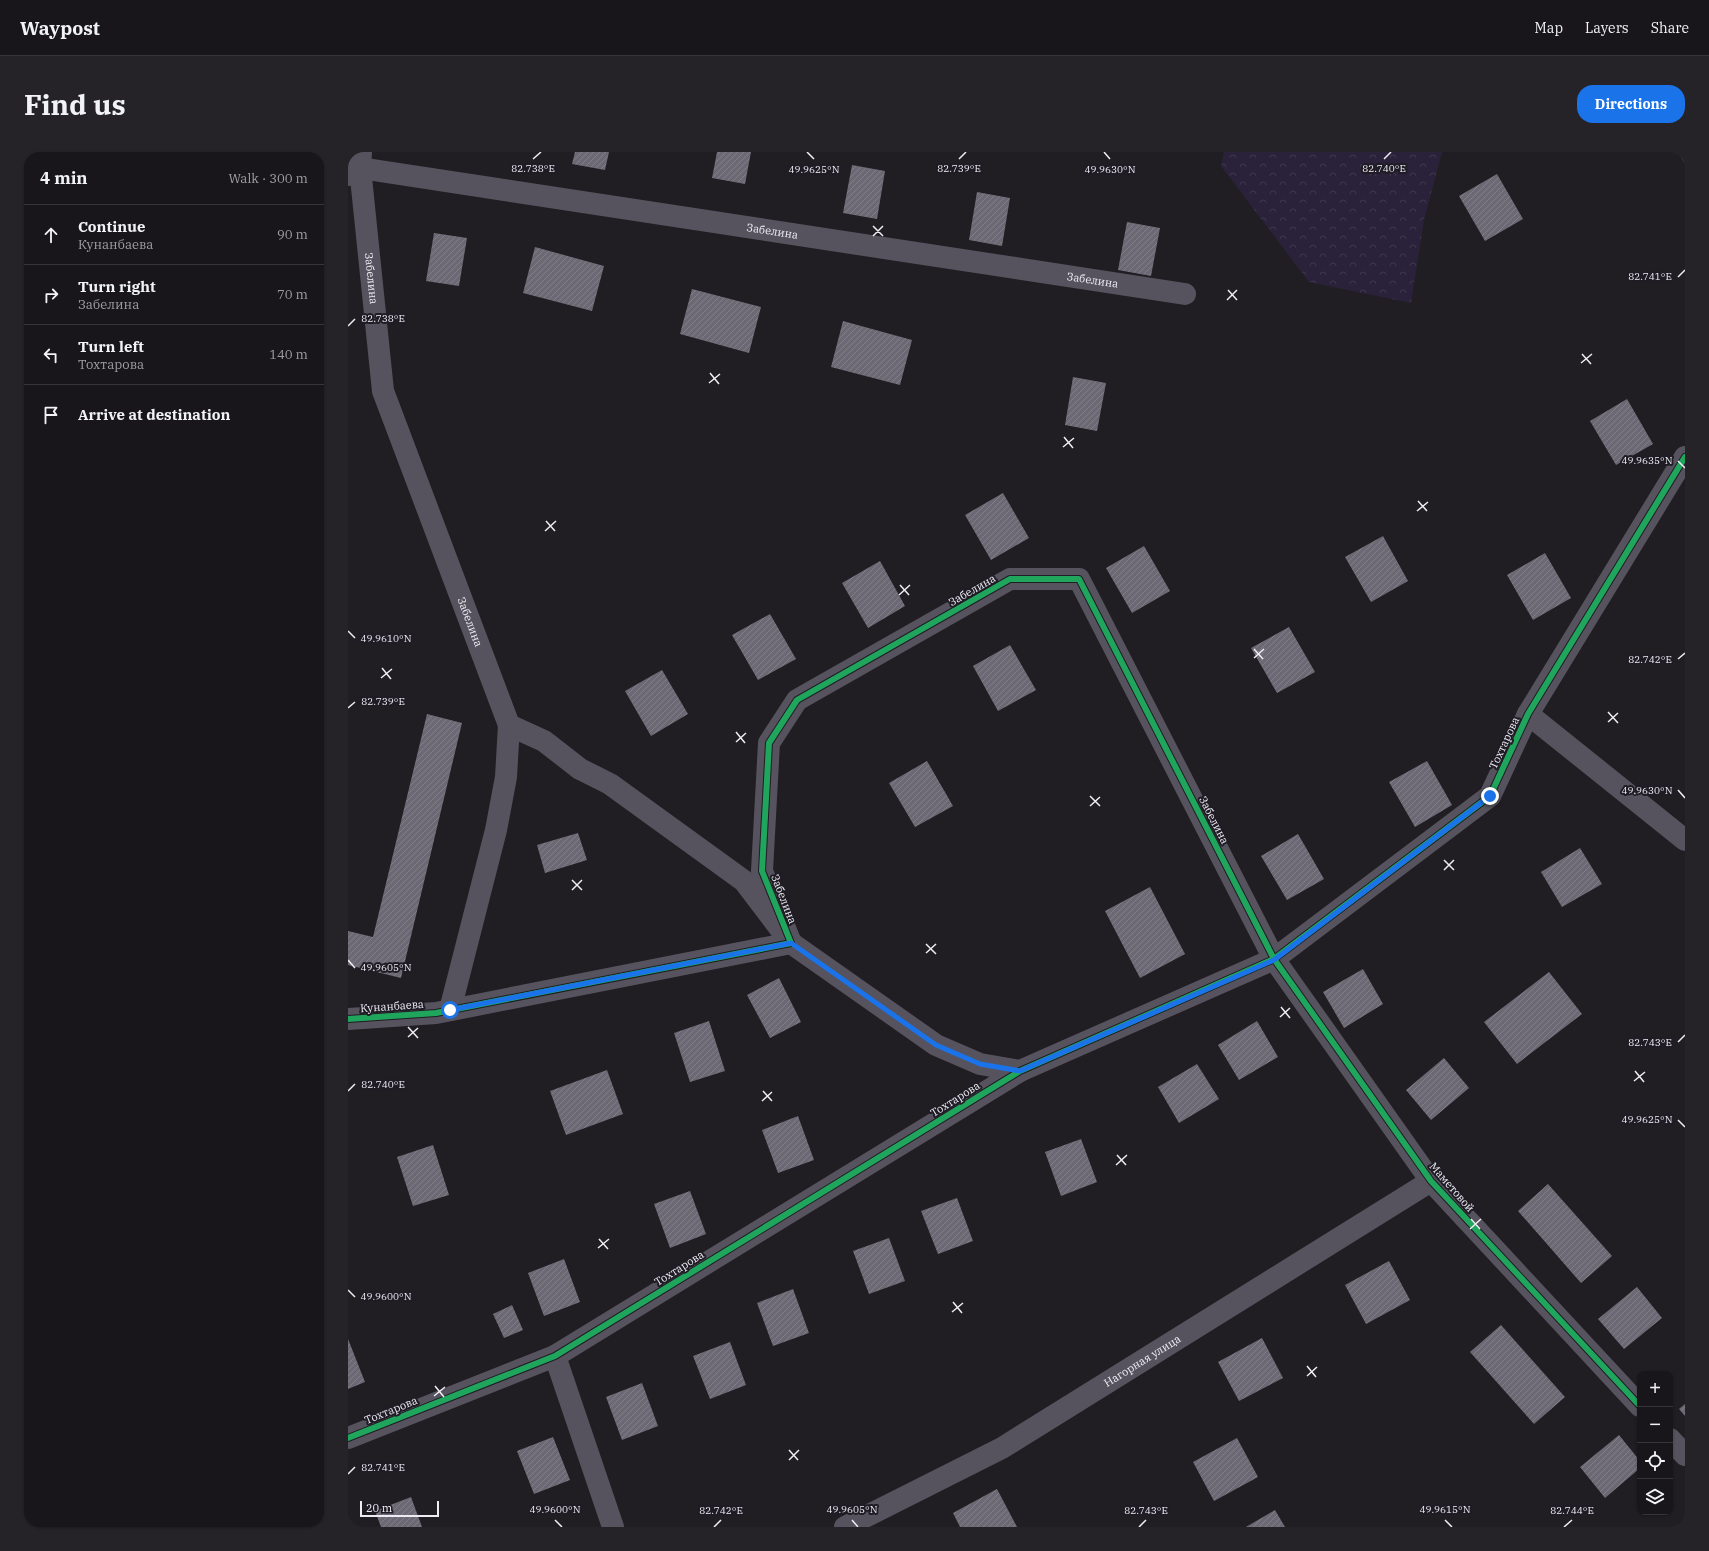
<!DOCTYPE html>
<html lang="en">
<head>
<meta charset="utf-8">
<style>
	:root { --surface:#18161a; --page:#252327; --text:#f1f3f6; --muted:#9f9fa2; --line:#363539; --accent:#1a73e8 }
	body { margin:0; font-family:"IBM Plex Serif",serif; background:var(--page); color:var(--text) }
	.controls { position:absolute; right:12px; bottom:12px; display:grid; overflow:hidden; border-radius:8px; box-shadow:0 1px 3px #0004 }
	.controls button { width:36px; height:36px; display:grid; place-items:center; padding:0; border:0; border-bottom:1px solid var(--line); background:var(--surface); color:var(--text); font:20px sans-serif }
	.scale { position:absolute; left:12px; bottom:10px; width:79px; box-sizing:border-box; padding-left:4px; border:2px solid #efedf4; border-top:0; font-size:11px; line-height:14px; white-space:nowrap; color:#efedf4; -webkit-text-stroke:3px #1f1c25; paint-order:stroke }
	.stop { position:absolute; width:12px; height:12px; margin:-9px; border:3px solid #1a73e8; border-radius:50%; background:#fff }
	.stop.end { background:#1a73e8; border-color:#fff; box-shadow:0 1px 4px #0008 }
	.list { margin:0; padding:0; list-style:none }
	h2 { display:flex; justify-content:space-between; align-items:center; height:52px; margin:0; padding:0 16px; font-size:17px }
	h2 small { font-size:13px; font-weight:400; color:var(--muted) }
	.list li { display:grid; grid-template-columns:26px 1fr auto; gap:12px; align-items:center; box-sizing:border-box; height:60px; padding:0 16px; border-top:1px solid var(--line) }
	.list b { display:block; font-size:15px; white-space:nowrap }
	.list p { margin:0; font-size:13px; white-space:nowrap; color:var(--muted) }
	.list em { font-size:13px; font-style:normal; color:var(--muted) }
	.icon { flex:none; width:22px; height:22px; fill:none; stroke:currentColor; stroke-width:2; stroke-linecap:round; stroke-linejoin:round }
	.map { position:relative; flex:none; width:1337px; height:1375px; overflow:hidden; border-radius:16px }
	header { display:flex; align-items:center; gap:24px; box-sizing:border-box; height:56px; padding:0 20px; background:var(--surface); border-bottom:1px solid var(--line) }
	header strong { font-size:19px }
	nav { display:flex; gap:22px; margin-inline-start:auto; font-size:14px }
	.intro { display:flex; align-items:center; justify-content:space-between; box-sizing:border-box; height:96px; padding:0 24px }
	h1 { margin:0; font-size:28px }
	.button { padding:10px 18px; border-radius:16px; background:var(--accent); color:#fff; font-size:14px; font-weight:700 }
	main { display:flex; gap:24px; padding:0 24px }
	aside { flex:1; background:var(--surface); border-radius:16px; box-shadow:0 1px 3px #0004 }
	.map>svg:first-child { display:block }
	.forest { fill:url(#forest-crowns) }
	.building { fill:url(#building-hatch) }
	.lines { fill:none; stroke-linecap:round; stroke-linejoin:round }
	.street { stroke:#56535e; stroke-width:22 }
	.cycleway-casing { stroke:#1f1c25; stroke-width:8 }
	.cycleway { stroke:#20a55d; stroke-width:6 }
	.route { stroke:#1a73e8; stroke-width:5 }
	.ticks { fill:none; stroke:#efedf4; stroke-width:1.5 }
	.labels { text-anchor:middle; dominant-baseline:central; stroke-width:4; stroke-linejoin:round; paint-order:stroke }
	.street-label { font-size:11px; fill:#efedf4; stroke:#1f1c25 }
	.ticks-label { font-size:10px; text-anchor:middle; fill:#efedf4; stroke:#1f1c25; stroke-width:4; stroke-linejoin:round; paint-order:stroke }
</style>
</head>
<body>
<header>
<strong>Waypost</strong>
<nav><a>Map</a><a>Layers</a><a>Share</a></nav>
</header>
<div class="intro"><h1>Find us</h1><a class="button">Directions</a></div>
<main>
<aside>
<h2>4 min<small>Walk · 300 m</small></h2>
<ul class="list">
<li><svg class="icon" aria-label="ahead" viewBox="0 0 24 24"><path d="M12 20V5M6 11l6-6 6 6"/></svg><div><b>Continue</b><p>Кунанбаева</p></div><em>90 m</em></li>
<li><svg class="icon" aria-label="right" viewBox="0 0 24 24"><path d="M7 20v-9h11M14 6l5 5-5 5"/></svg><div><b>Turn right</b><p>Забелина</p></div><em>70 m</em></li>
<li><svg class="icon" aria-label="left" viewBox="0 0 24 24"><path d="M17 20v-9H6M10 6l-5 5 5 5"/></svg><div><b>Turn left</b><p>Тохтарова</p></div><em>140 m</em></li>
<li><svg class="icon" aria-label="arrive" viewBox="0 0 24 24"><path d="M6 21V4h12l-3 4 3 4H6"/></svg><div><b>Arrive at destination</b></div></li>
</ul>
</aside>
<div class="map">
<svg width="1337" height="1375" viewBox="0 0 1337 1375">
	<defs>
		<pattern id="forest-crowns" width="20" height="18" patternUnits="userSpaceOnUse"><rect width="20" height="18" fill="#2a213a"/><path d="M2 6a3 3 0 1 1 6 0M12 15a3 3 0 1 1 6 0" fill="none" stroke="#3f374d"/></pattern>
		<pattern id="building-hatch" width="6" height="6" patternUnits="userSpaceOnUse"><rect width="6" height="6" fill="#6c6874"/><path d="M-1 1l2-2M0 6l6-6M5 7l2-2" fill="none" stroke="#817e88"/></pattern>
	</defs>
	<rect width="100%" height="100%" fill="#201e23"/>
	<path class="forest" d="M876,0H1094L1076,68L1063,151L961,130L873,14Z"/>
	<g class="building">
		<path d="M227,0H261L257,18L224,12Z"/>
		<path d="M369,0H403L397,32L364,26Z"/>
		<path d="M1330,0H1337V12Z"/>
		<path d="M504,13L537,19L529,67L495,61Z"/>
		<path d="M1149,22L1175,67L1137,89L1111,44Z"/>
		<path d="M629,40L662,46L654,94L621,88Z"/>
		<path d="M779,70L812,76L803,124L770,118Z"/>
		<path d="M86,81L119,86L111,134L78,129Z"/>
		<path d="M187,95L256,114L244,159L175,141Z"/>
		<path d="M344,137L413,155L401,201L332,182Z"/>
		<path d="M495,169L564,188L552,233L483,215Z"/>
		<path d="M725,225L758,231L749,279L717,273Z"/>
		<path d="M1279,247L1305,292L1268,313L1242,269Z"/>
		<path d="M655,341L681,386L643,408L617,363Z"/>
		<path d="M1035,384L1060,429L1023,450L997,405Z"/>
		<path d="M796,394L822,439L784,461L758,416Z"/>
		<path d="M1197,401L1223,446L1185,468L1159,423Z"/>
		<path d="M532,409L557,454L520,476L494,431Z"/>
		<path d="M422,462L448,507L410,528L384,483Z"/>
		<path d="M941,475L967,520L929,541L903,496Z"/>
		<path d="M662,493L688,538L650,559L625,514Z"/>
		<path d="M314,518L340,562L303,584L277,539Z"/>
		<path d="M79,562L114,571L53,826L0,813V779L25,785Z"/>
		<path d="M579,609L605,654L567,675L541,631Z"/>
		<path d="M1079,609L1104,653L1067,675L1041,630Z"/>
		<path d="M230,681L239,708L197,721L189,693Z"/>
		<path d="M950,682L976,727L939,748L913,704Z"/>
		<path d="M1232,696L1254,732L1214,755L1193,720Z"/>
		<path d="M802,735L837,802L792,826L757,759Z"/>
		<path d="M1015,817L1035,852L996,876L975,840Z"/>
		<path d="M1201,820L1234,862L1169,912L1136,870Z"/>
		<path d="M431,826L453,870L422,886L399,843Z"/>
		<path d="M361,869L377,919L342,930L326,881Z"/>
		<path d="M909,869L930,905L891,928L870,893Z"/>
		<path d="M1096,906L1121,936L1083,968L1058,938Z"/>
		<path d="M849,912L871,947L831,971L810,935Z"/>
		<path d="M259,918L275,962L218,983L202,939Z"/>
		<path d="M450,964L466,1008L430,1021L414,978Z"/>
		<path d="M733,987L749,1030L713,1044L697,1000Z"/>
		<path d="M85,993L101,1043L65,1054L49,1005Z"/>
		<path d="M1200,1032L1264,1104L1233,1131L1170,1059Z"/>
		<path d="M342,1039L358,1082L322,1096L306,1052Z"/>
		<path d="M609,1046L625,1089L590,1102L573,1059Z"/>
		<path d="M541,1086L557,1129L521,1142L505,1099Z"/>
		<path d="M216,1107L232,1150L196,1164L180,1121Z"/>
		<path d="M1041,1109L1062,1148L1018,1172L997,1133Z"/>
		<path d="M1289,1135L1314,1166L1276,1197L1250,1167Z"/>
		<path d="M445,1137L461,1181L425,1194L409,1151Z"/>
		<path d="M164,1153L175,1178L156,1186L145,1162Z"/>
		<path d="M1153,1173L1217,1245L1186,1272L1122,1200Z"/>
		<path d="M914,1186L935,1226L891,1249L870,1210Z"/>
		<path d="M0,1187L17,1230L0,1237Z"/>
		<path d="M382,1190L398,1233L362,1247L345,1204Z"/>
		<path d="M294,1231L310,1274L274,1288L258,1245Z"/>
		<path d="M1337,1252V1264L1331,1257Z"/>
		<path d="M1271,1283L1292,1309V1316L1257,1346L1232,1315Z"/>
		<path d="M205,1285L222,1328L186,1342L169,1299Z"/>
		<path d="M889,1286L910,1325L866,1349L845,1310Z"/>
		<path d="M649,1337L669,1375H612L605,1361Z"/>
		<path d="M63,1345L74,1375H33L27,1359Z"/>
		<path d="M927,1358L937,1375H898Z"/>
	</g>
	<g class="lines">
		<g class="street">
			<path id="s1" d="M13,0L12,16L35,239L161,573L196,589L232,617L262,632L396,729L443,791L588,893L632,912L672,919"/>
			<path id="s2" d="M0,23L12,16L837,142"/>
			<path d="M1180,562L1337,688"/>
			<path d="M102,858L148,678L158,625L161,573"/>
			<path d="M0,867L88,861L443,791L414,719L421,591L449,548L662,427H731L926,807L1083,1029L1292,1254"/>
			<path d="M207,1204L265,1375"/>
			<path d="M0,1286L207,1204L672,919L926,807L1142,644L1180,562L1337,305"/>
			<path d="M1322,1287L1337,1303"/>
			<path id="s3" d="M497,1375L654,1296L1083,1029"/>
		</g>
		<g class="cycleway-casing">
			<g id="cycleway">
				<path d="M0,867L88,861L443,791L414,719L421,591L449,548L662,427H731L926,807L1083,1029L1292,1254"/>
				<path d="M0,1286L207,1204L672,919L926,807L1142,644L1180,562L1337,305"/>
			</g>
		</g>
		<use href="#cycleway" class="cycleway"/>
	</g>
	<g class="lines">
		<path class="route" d="M102,858L443,791L588,893L632,912L672,919L926,808L1142,644"/>
	</g>
	<path class="ticks" d="M459,0L466,7M756,0L762,7M185,7L193,0M611,7L618,0M1036,7L1043,0M525,74L535,84M525,84L535,74M1330,125L1337,118M880,138L889,148M879,148L889,138M0,174L7,167M1234,202L1243,212M1233,211L1244,202M362,221L371,232M361,231L372,222M716,285L725,296M715,295L726,286M1330,309L1337,316M1070,349L1079,359M1069,359L1080,350M198,369L207,379M197,379L208,369M552,433L561,443M551,443L562,433M0,479L7,486M906,497L915,507M906,506L916,497M1330,507L1337,501M34,516L43,527M33,526L44,517M0,556L7,550M1260,560L1270,571M1260,570L1270,561M388,580L397,591M388,590L398,581M1330,638L1337,646M742,644L752,654M742,654L752,645M1096,708L1106,718M1096,718L1106,708M224,728L234,738M224,738L234,728M578,792L588,802M578,801L588,792M0,808L7,816M933,855L942,866M932,865L942,856M60,875L70,886M60,885L70,876M1330,890L1337,883M1287,919L1296,930M1286,929L1297,920M0,939L7,932M415,939L424,949M414,949L424,940M1330,968L1337,975M769,1003L778,1013M768,1013L779,1003M1123,1067L1132,1077M1122,1077L1133,1067M251,1087L260,1097M250,1096L261,1087M0,1138L7,1145M605,1150L614,1161M604,1160L615,1151M959,1214L968,1225M959,1224L969,1215M87,1234L96,1245M86,1244L97,1235M441,1298L450,1308M441,1308L451,1298M0,1322L7,1315M207,1368L214,1375M504,1368L510,1375M1097,1368L1104,1375M366,1375L373,1368M791,1375L798,1368M1216,1375L1224,1368"/>
	<g class="labels">
		<g class="street-label">
			<text stroke="none"><textPath href="#s2" startOffset="431">Забелина</textPath></text>
			<text stroke="none"><textPath href="#s1" startOffset="127">Забелина</textPath></text>
			<text stroke="none"><textPath href="#s2" startOffset="755">Забелина</textPath></text>
			<text transform="translate(624 438) rotate(-30)">Забелина</text>
			<text stroke="none"><textPath href="#s1" startOffset="487">Забелина</textPath></text>
			<text transform="translate(1156 591) rotate(-65)">Тохтарова</text>
			<text transform="translate(866 668) rotate(63)">Забелина</text>
			<text transform="translate(436 747) rotate(69)">Забелина</text>
			<text transform="translate(44 854) rotate(-4)">Кунанбаева</text>
			<text transform="translate(607 947) rotate(-32)">Тохтарова</text>
			<text transform="translate(1104 1035) rotate(49)">Маметовой</text>
			<text transform="translate(331 1116) rotate(-32)">Тохтарова</text>
			<text stroke="none"><textPath href="#s3" startOffset="341">Нагорная улица</textPath></text>
			<text transform="translate(43 1258) rotate(-22)">Тохтарова</text>
		</g>
	</g>
	<g class="ticks-label">
		<text x="185" y="20">82.738°E</text>
		<text x="611" y="20">82.739°E</text>
		<text x="1036" y="20">82.740°E</text>
		<text x="466" y="21">49.9625°N</text>
		<text x="762" y="21">49.9630°N</text>
		<text x="1302" y="128">82.741°E</text>
		<text x="35" y="170">82.738°E</text>
		<text x="1299" y="312">49.9635°N</text>
		<text x="38" y="490">49.9610°N</text>
		<text x="1302" y="511">82.742°E</text>
		<text x="35" y="553">82.739°E</text>
		<text x="1299" y="642">49.9630°N</text>
		<text x="38" y="819">49.9605°N</text>
		<text x="1302" y="894">82.743°E</text>
		<text x="35" y="936">82.740°E</text>
		<text x="1299" y="971">49.9625°N</text>
		<text x="38" y="1148">49.9600°N</text>
		<text x="35" y="1319">82.741°E</text>
		<text x="207" y="1361">49.9600°N</text>
		<text x="504" y="1361">49.9605°N</text>
		<text x="1097" y="1361">49.9615°N</text>
		<text x="373" y="1362">82.742°E</text>
		<text x="798" y="1362">82.743°E</text>
		<text x="1224" y="1362">82.744°E</text>
	</g>
</svg>
<div class="controls">
<button>+</button>
<button>−</button>
<button><svg class="icon" aria-label="locate" viewBox="0 0 24 24"><circle cx="12" cy="12" r="6"/><path d="M12 2v4M12 18v4M2 12h4M18 12h4"/></svg></button>
<button><svg class="icon" aria-label="layers" viewBox="0 0 24 24"><path d="M12 4l9 5-9 5-9-5zM3 14l9 5 9-5"/></svg></button>
</div>
<div class="scale">20 m</div>
<div class="stop" style="left:102px;top:858px"></div>
<div class="stop end" style="left:1142px;top:644px"></div>
</div>
</main>
</body>
</html>
